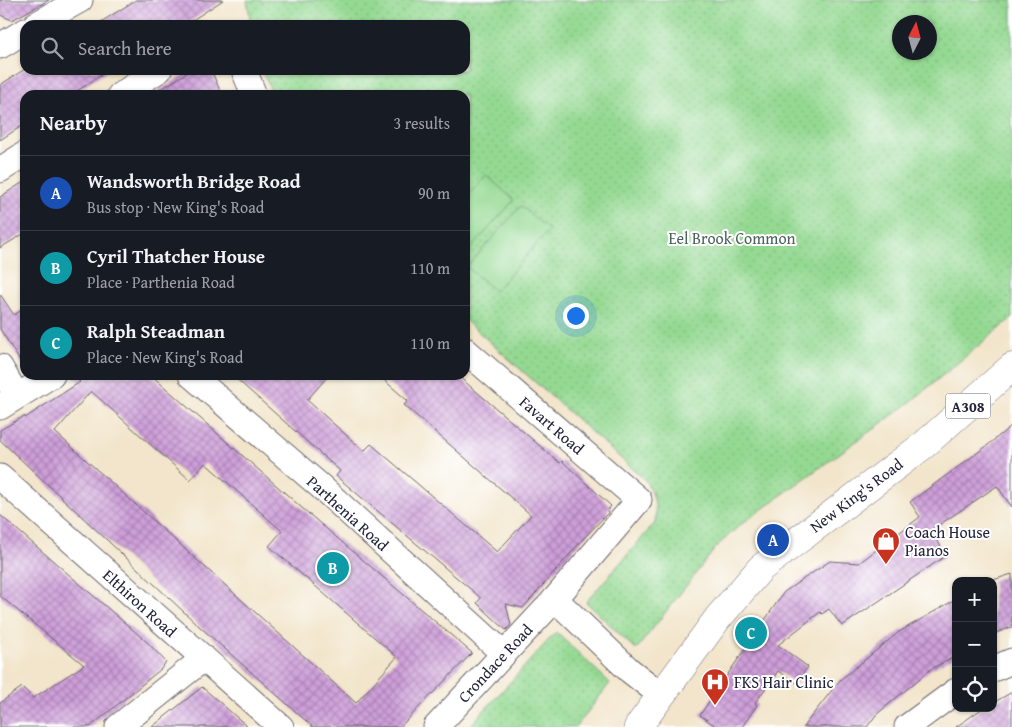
<!DOCTYPE html>
<html lang="en">
<head>
<meta charset="utf-8">
<style>
	:root { --surface:#171b24; --page:#20242c; --text:#f1f3f6; --muted:#9ea1a6; --line:#363941; --accent:#ea580c }
	body { margin:0; font-family:"Gentium Book Plus",serif; background:var(--page); color:var(--text) }
	.controls { position:absolute; right:15px; bottom:15px; display:grid; overflow:hidden; border-radius:10px; box-shadow:0 1px 4px #0004 }
	.controls button { width:45px; height:45px; display:grid; place-items:center; padding:0; border:0; border-bottom:1px solid var(--line); background:var(--surface); color:var(--text); font:25px sans-serif }
	.compass { position:absolute; left:892px; top:15px; width:45px; height:45px; border-radius:50%; background:var(--surface); box-shadow:0 1px 4px #0004; rotate:6deg }
	.you { position:absolute; left:575px; top:315px; width:18px; height:18px; margin:-12px; border:4px solid #fff; border-radius:50%; background:#1a73e8; box-shadow:0 0 0 8px #1a73e833 }
	.badge { display:grid; place-items:center; width:32px; height:32px; border-radius:50%; background:var(--accent); color:#fff; font-size:16px; font-weight:700 }
	.pin { position:absolute; translate:-50% -50%; border:2px solid #fff; box-shadow:0 1px 5px #0006 }
	.list { margin:0; padding:0; list-style:none }
	h2 { display:flex; justify-content:space-between; align-items:center; height:65px; margin:0; padding:0 20px; font-size:21px }
	h2 small { font-size:16px; font-weight:400; color:var(--muted) }
	.list li { display:grid; grid-template-columns:32px 1fr auto; gap:15px; align-items:center; box-sizing:border-box; height:75px; padding:0 20px; border-top:1px solid var(--line) }
	.list b { display:block; font-size:19px; white-space:nowrap }
	.list p { margin:0; font-size:16px; white-space:nowrap; color:var(--muted) }
	.list em { font-size:16px; font-style:normal; color:var(--muted) }
	.icon { flex:none; width:28px; height:28px; fill:none; stroke:currentColor; stroke-width:2; stroke-linecap:round; stroke-linejoin:round }
	.map { position:relative; flex:none; width:1012px; height:727px; overflow:hidden }
	.search { position:absolute; background:var(--surface); box-shadow:0 1px 4px #0004; left:20px; top:20px; width:450px; height:55px; display:flex; align-items:center; gap:12px; box-sizing:border-box; padding:0 18px; border-radius:15px; color:var(--muted); font-size:19px }
	.panel { position:absolute; background:var(--surface); box-shadow:0 1px 4px #0004; left:20px; top:90px; width:450px; height:290px; border-radius:15px }
	.map>svg:first-child { display:block }
	.grass { fill:url(#grass-dots); stroke:#5b7e66; fill-rule:evenodd }
	.pitch { fill:#94d992; stroke:#5b7e66 }
	.building { fill:url(#building-cross-hatch); fill-rule:evenodd }
	.lines { fill:none; stroke-linecap:round; stroke-linejoin:round }
	.minor-casing { stroke:#6b666d; stroke-width:27 }
	.primary-casing { stroke:#6b666d; stroke-width:29 }
	.minor { stroke:#fff; stroke-width:25 }
	.primary { stroke:#fff; stroke-width:28 }
	.labels { text-anchor:middle; dominant-baseline:central; stroke-width:4; stroke-linejoin:round; paint-order:stroke }
	.shield { fill:#fff; stroke:#646476; stroke-width:1 }
	.shield-label { font-size:15px; font-weight:bold; fill:#22223b }
	.park-label { font-size:16px; fill:#4a6259; stroke:#fff }
	.street-label { font-size:16px; fill:#22223b; stroke:#fff }
	.poi-label { font-size:16px; fill:#22223b; stroke:#fff; text-anchor:start }
</style>
</head>
<body>
<div class="map">
<svg width="1012" height="727" viewBox="0 0 1012 727">
	<defs>
		<pattern id="grass-dots" width="8" height="8" patternUnits="userSpaceOnUse" patternTransform="scale(1.25)"><rect width="8" height="8" fill="#94d992"/><path d="M2 2h.1M6 6h.1" fill="none" stroke="#7fba7f" stroke-width="1.8" stroke-linecap="round"/></pattern>
		<pattern id="building-cross-hatch" width="8" height="8" patternUnits="userSpaceOnUse" patternTransform="scale(1.25)"><rect width="8" height="8" fill="#ce9fd9"/><path d="M0 0l8 8M0 8l8-8" fill="none" stroke="#a781b1"/></pattern>
	</defs>
	<rect width="100%" height="100%" fill="#fff"/>
	<filter id="ink" filterUnits="userSpaceOnUse"><feTurbulence type="fractalNoise" baseFrequency=".02" numOctaves="2"/><feDisplacementMap in="SourceGraphic" scale="10" xChannelSelector="R" yChannelSelector="G"/><feConvolveMatrix kernelMatrix="1 2 1 2 8 2 1 2 1" color-interpolation-filters="sRGB"/></filter>
	<filter id="wash" filterUnits="userSpaceOnUse"><feTurbulence type="fractalNoise" baseFrequency=".0096" numOctaves="4" result="noise"/><feDisplacementMap in="SourceGraphic" scale="20" xChannelSelector="R" yChannelSelector="G"/><feGaussianBlur stdDeviation="1.12" result="paint"/><feColorMatrix in="noise" values="0 0 0 0 0 0 0 0 0 0 0 0 0 0 0 0 0 1.4 0 .05"/><feComposite in="paint" operator="in"/></filter>
	<g filter="url(#wash)">
		<rect width="100%" height="100%" fill="#f2e5cb"/>
		<g class="grass">
			<path d="M247,0H1012V318L908,404L740,525L718,545L636,650L586,602L655,523C657,507 654,490 643,478L465,320V95H273L262,70H465V25H251ZM900,22H930V52H900Z"/>
			<path d="M556,632L610,683L576,727H469Z"/>
		</g>
		<g class="pitch">
			<path d="M486,175L514,200L465,255V199Z"/>
			<path d="M521,206L549,230L495,291L467,267Z"/>
		</g>
		<g id="blocks">
			<g class="building">
				<path d="M0,0H49L12,20L0,15Z"/>
				<path d="M136,0H223L185,25H96Z"/>
				<path d="M25,69V70H109L71,95H25V124L0,140V85Z"/>
				<path d="M191,70H211L222,95H152Z"/>
				<path d="M25,181V233L0,248V197Z"/>
				<path d="M0,294L14,315L25,308V369L0,329Z"/>
				<path d="M72,375H151L302,508L472,653L400,727H313L199,626L0,440V430L25,416V418L80,382ZM91,391L190,480L205,463L282,531L269,546L397,657L356,703L55,432Z"/>
				<path d="M232,375H329L307,400L364,451L371,444L497,552L531,515L404,405L408,401L378,375H457L560,463L562,461L611,506L607,511L608,513L583,539L523,608L506,604L511,625L506,630L477,603L481,598L336,476L340,471Z"/>
				<path d="M1012,425V507L997,486L930,531L947,555L842,626L829,609L822,614L820,612L778,645L808,667L796,683L778,671L755,703L757,705L742,727H717L700,715L784,592L830,561L859,563L920,517L910,502L988,445Z"/>
				<path d="M0,515L148,643L166,662L161,669L90,727H0V703L22,687L33,698L84,665L0,596Z"/>
				<path d="M1012,574V627L993,634V580Z"/>
				<path d="M956,599V656L931,669L876,715L867,727H803L840,680L899,632Z"/>
				<path d="M202,687L248,727H152Z"/>
				<path d="M1012,692V727H956L983,708H993V703Z"/>
			</g>
		</g>
	</g>
	<g filter="url(#ink)">
		<use href="#blocks" fill-opacity="0" stroke="#6b666d" stroke-width="1"/>
		<g class="lines">
			<g class="minor-casing">
				<g id="minor">
					<path d="M35,25L80,0"/>
					<path d="M0,46L25,31"/>
					<path d="M244,70L254,95"/>
					<path d="M120,95L159,70"/>
					<path d="M0,170L25,154"/>
					<path d="M0,367L17,396"/>
					<path d="M191,375L320,486L503,653"/>
					<path d="M0,407L52,375"/>
					<path d="M0,477L281,727"/>
					<path d="M555,599L629,670L661,695"/>
					<path d="M993,669L1012,661"/>
					<path d="M118,727L203,659"/>
					<path d="M436,727L555,599L639,500L465,350"/>
					<path d="M907,727L956,691"/>
				</g>
			</g>
			<g class="primary-casing">
				<path id="primary" d="M638,727L718,618L761,568L925,444L1012,367"/>
			</g>
			<use href="#minor" class="minor"/>
			<use href="#primary" class="primary"/>
		</g>
	</g>
	<defs>
		<g id="shop-pin" transform="scale(1.4375)"><path d="M0 17L-7.5 6A9.5 9.5 0 1 1 7.5 6Z" fill="#c8321e" stroke="#fff"/><path d="M-5-2.5h2.3a2.7 3.5 0 0 1 5.4 0H5L5.5 6h-11ZM-1.5-2.5h3a1.5 2.3 0 0 0-3 0Z" fill="#fff"/></g>
		<g id="hospital-pin" transform="scale(1.4375)"><path d="M0 17L-7.5 6A9.5 9.5 0 1 1 7.5 6Z" fill="#c8321e" stroke="#fff"/><path d="M-5-5h3v3.5h4V-5h3V5h-3V1.5h-4V5h-3Z" fill="#fff"/></g>
	</defs>
	<g fill-rule="evenodd">
		<use href="#shop-pin" x="886" y="541"/>
		<use href="#hospital-pin" x="715" y="682"/>
	</g>
	<g class="labels">
		<rect class="shield" x="945.5" y="393.5" width="45" height="25" rx="4"/>
		<g class="shield-label">
			<text x="968" y="406">A308</text>
		</g>
		<g class="park-label">
			<text x="732" y="238">Eel Brook Common</text>
		</g>
		<g class="street-label">
			<text transform="translate(552 425) rotate(41)">Favart Road</text>
			<text transform="translate(856 495) rotate(-37)">New King's Road</text>
			<text transform="translate(348 513) rotate(42)">Parthenia Road</text>
			<text transform="translate(140 603) rotate(42)">Elthiron Road</text>
			<text transform="translate(495 663) rotate(-47)">Crondace Road</text>
		</g>
		<g class="poi-label">
			<text x="905" y="532">Coach House<tspan x="905" dy="18">Pianos</tspan></text>
			<text x="734" y="682">FKS Hair Clinic</text>
		</g>
	</g>
</svg>
<div class="controls">
<button>+</button>
<button>−</button>
<button><svg class="icon" aria-label="locate" viewBox="0 0 24 24"><circle cx="12" cy="12" r="6"/><path d="M12 2v4M12 18v4M2 12h4M18 12h4"/></svg></button>
</div>
<svg class="compass" viewBox="-18 -18 36 36"><path d="M0-13l5 13h-10z" fill="#e53935"/><path d="M0 13l5-13h-10z" fill="#9ea1a6"/></svg>
<div class="you"></div>
<div class="pin badge" style="left:773px;top:540px;background:#1a4fb4">A</div>
<div class="pin badge" style="left:333px;top:568px;background:#0f9aa8">B</div>
<div class="pin badge" style="left:751px;top:633px;background:#0f9aa8">C</div>
<div class="search"><svg class="icon" aria-label="search" viewBox="0 0 24 24"><circle cx="10" cy="10" r="6"/><path d="M15 15l6 6"/></svg>Search here</div>
<section class="panel">
<h2>Nearby<small>3 results</small></h2>
<ul class="list">
<li><span class="badge" style="background:#1a4fb4">A</span><div><b>Wandsworth Bridge Road</b><p>Bus stop · New King's Road</p></div><em>90 m</em></li>
<li><span class="badge" style="background:#0f9aa8">B</span><div><b>Cyril Thatcher House</b><p>Place · Parthenia Road</p></div><em>110 m</em></li>
<li><span class="badge" style="background:#0f9aa8">C</span><div><b>Ralph Steadman</b><p>Place · New King's Road</p></div><em>110 m</em></li>
</ul>
</section>
</div>
</body>
</html>
